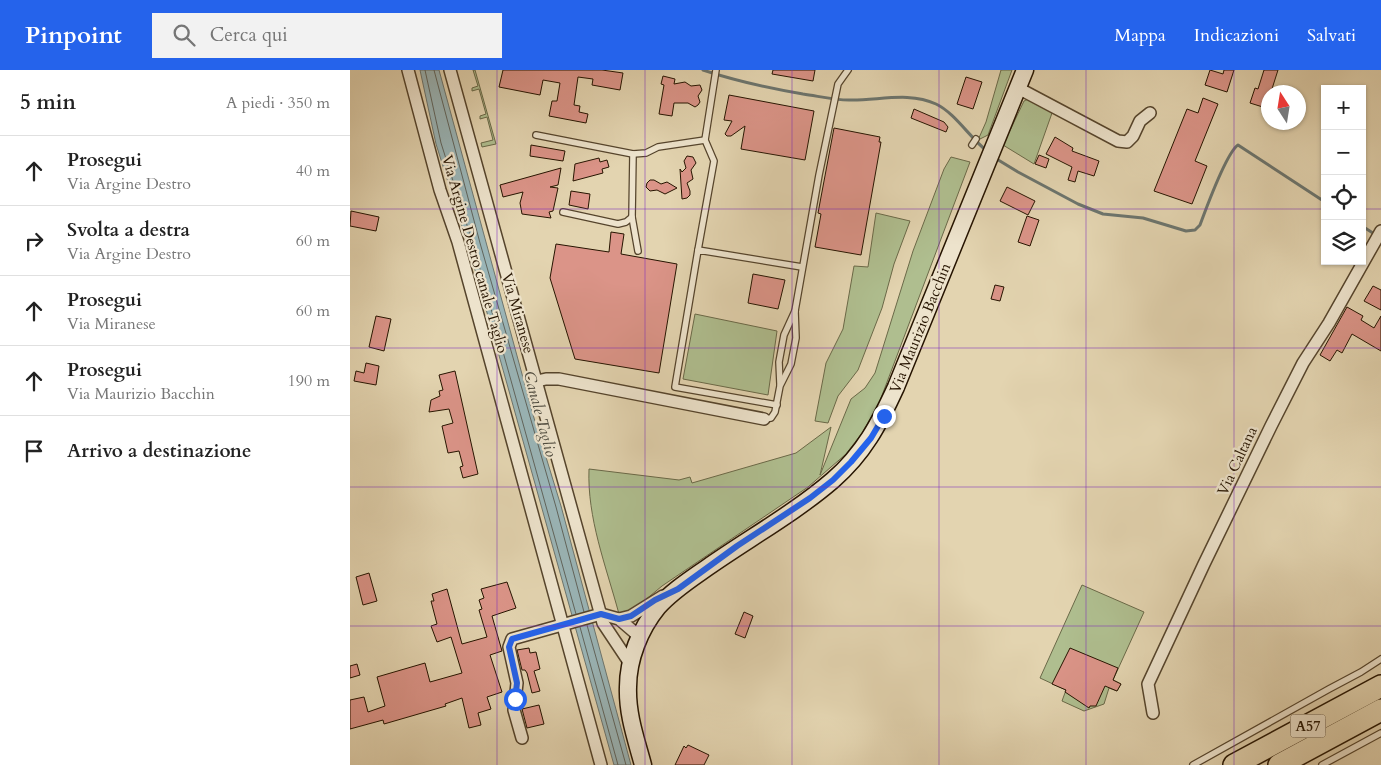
<!DOCTYPE html>
<html lang="it">
<head>
<meta charset="utf-8">
<style>
	:root { --surface:#fff; --page:#f2f2f2; --text:#222; --muted:#767676; --line:#e0e0e0; --accent:#2563eb }
	body { margin:0; font-family:Cardo,serif; background:var(--page); color:var(--text) }
	.controls { position:absolute; right:15px; top:15px; display:grid; overflow:hidden; border-radius:0px; box-shadow:0 1px 4px #0004 }
	.controls button { width:45px; height:45px; display:grid; place-items:center; padding:0; border:0; border-bottom:1px solid var(--line); background:var(--surface); color:var(--text); font:25px sans-serif }
	.compass { position:absolute; left:911px; top:15px; width:45px; height:45px; border-radius:50%; background:var(--surface); box-shadow:0 1px 4px #0004; rotate:348deg }
	.stop { position:absolute; width:15px; height:15px; margin:-11px; border:4px solid #2563eb; border-radius:50%; background:#fff }
	.stop.end { background:#2563eb; border-color:#fff; box-shadow:0 1px 5px #0008 }
	.list { margin:0; padding:0; list-style:none }
	h2 { display:flex; justify-content:space-between; align-items:center; height:65px; margin:0; padding:0 20px; font-size:21px }
	h2 small { font-size:16px; font-weight:400; color:var(--muted) }
	.list li { display:grid; grid-template-columns:32px 1fr auto; gap:15px; align-items:center; box-sizing:border-box; height:70px; padding:0 20px; border-top:1px solid var(--line) }
	.list b { display:block; font-size:19px; white-space:nowrap }
	.list p { margin:0; font-size:16px; white-space:nowrap; color:var(--muted) }
	.list em { font-size:16px; font-style:normal; color:var(--muted) }
	.icon { flex:none; width:28px; height:28px; fill:none; stroke:currentColor; stroke-width:2; stroke-linecap:round; stroke-linejoin:round }
	.map { position:relative; flex:none; width:1031px; height:695px; overflow:hidden }
	header { display:flex; align-items:center; gap:30px; box-sizing:border-box; height:70px; padding:0 25px; background:var(--accent); color:#fff }
	header strong { font-size:24px }
	nav { display:flex; gap:28px; margin-inline-start:auto; font-size:18px }
	.search { width:350px; height:45px; background:var(--page); display:flex; align-items:center; gap:12px; box-sizing:border-box; padding:0 18px; border-radius:0px; color:var(--muted); font-size:19px }
	main { display:flex }
	aside { flex:1; background:var(--surface) }
	.map>svg:first-child { display:block }
	.green { fill:#afbe8f; stroke:#6a6948 }
	.water { fill:#9ab5b7; stroke:#6c756e }
	.lines { fill:none; stroke-linecap:round; stroke-linejoin:round }
	.shore { stroke:#60645c; stroke-width:1 }
	.stream { stroke:#6c756e; stroke-width:3 }
	.building { fill:#db9488; stroke:#261400 }
	.service-casing { stroke:#55442c; stroke-width:8 }
	.minor-casing { stroke:#55442c; stroke-width:14 }
	.secondary-casing { stroke:#261400; stroke-width:19 }
	.motorway-casing { stroke:#261400; stroke-width:24 }
	.service { stroke:#ede3cc; stroke-width:5.5 }
	.minor { stroke:#ede3cc; stroke-width:11 }
	.secondary { stroke:#ede3cc; stroke-width:16 }
	.motorway { stroke:#e3d4b0; stroke-width:21 }
	.route { stroke:#2563eb; stroke-width:6 }
	.grid { fill:none; stroke:#7b2cbf; stroke-width:1; stroke-opacity:0.55 }
	.labels { text-anchor:middle; dominant-baseline:central; stroke-width:4.5; stroke-linejoin:round; paint-order:stroke }
	.shield { fill:#ede3cc; stroke:#62523d; stroke-width:1 }
	.shield-label { font-size:14px; font-weight:bold; fill:#261400 }
	.street-label { font-size:15px; fill:#261400; stroke:#ede3cc }
	.water-label { font-size:16px; font-style:italic; fill:#4f4c40; stroke:#ede3cc }
</style>
</head>
<body>
<header>
<strong>Pinpoint</strong>
<div class="search"><svg class="icon" aria-label="search" viewBox="0 0 24 24"><circle cx="10" cy="10" r="6"/><path d="M15 15l6 6"/></svg>Cerca qui</div>
<nav><a>Mappa</a><a>Indicazioni</a><a>Salvati</a></nav>
</header>
<main>
<aside>
<h2>5 min<small>A piedi · 350 m</small></h2>
<ul class="list">
<li><svg class="icon" aria-label="ahead" viewBox="0 0 24 24"><path d="M12 20V5M6 11l6-6 6 6"/></svg><div><b>Prosegui</b><p>Via Argine Destro</p></div><em>40 m</em></li>
<li><svg class="icon" aria-label="right" viewBox="0 0 24 24"><path d="M7 20v-9h11M14 6l5 5-5 5"/></svg><div><b>Svolta a destra</b><p>Via Argine Destro</p></div><em>60 m</em></li>
<li><svg class="icon" aria-label="ahead" viewBox="0 0 24 24"><path d="M12 20V5M6 11l6-6 6 6"/></svg><div><b>Prosegui</b><p>Via Miranese</p></div><em>60 m</em></li>
<li><svg class="icon" aria-label="ahead" viewBox="0 0 24 24"><path d="M12 20V5M6 11l6-6 6 6"/></svg><div><b>Prosegui</b><p>Via Maurizio Bacchin</p></div><em>190 m</em></li>
<li><svg class="icon" aria-label="arrive" viewBox="0 0 24 24"><path d="M6 21V4h12l-3 4 3 4H6"/></svg><div><b>Arrivo a destinazione</b></div></li>
</ul>
</aside>
<div class="map">
<svg width="1031" height="695" viewBox="0 0 1031 695">
	<rect width="100%" height="100%" fill="#e3d4b0"/>
	<filter id="stains"><feTurbulence type="fractalNoise" baseFrequency=".004" numOctaves="4"/><feColorMatrix values="0 0 0 0 .2 0 0 0 0 .09 0 0 0 0 .02 0 0 0 .5 -.17"/></filter>
	<radialGradient id="worn" r=".72"><stop offset=".6" stop-color="#630" stop-opacity="0"/><stop offset="1" stop-color="#630" stop-opacity=".3"/></radialGradient>
	<g class="green">
		<path d="M123,0H125L146,74L132,77L131,73L143,70L137,47L130,49V46L136,44L129,19L122,21V18L128,16Z"/>
		<path d="M651,0H662L638,65L628,70L636,52Z"/>
		<path d="M678,29L702,43L684,94L653,75L674,31Z"/>
		<path d="M601,87L620,92L528,336L512,363L496,384L458,417L312,516L282,541L269,544C256,496 237,448 239,399L329,410L340,407L342,413L446,383L481,357L470,405L501,329L515,318L525,303L563,181L594,99Z"/>
		<path d="M526,143L560,151L544,194L532,238L508,300L488,326L478,353L465,351L476,293L493,259L504,196L518,197Z"/>
		<path d="M345,244L427,261L418,325L333,309Z"/>
		<path d="M732,515L794,542L763,610L771,614L767,621L759,618L754,634L734,641L712,631L716,620L690,608Z"/>
	</g>
	<path class="water" d="M70,0H89L184,348L211,436L281,695H264L118,175L86,74Z"/>
	<g class="lines">
		<g class="shore">
			<path d="M75,0L91,73L123,174L226,544"/>
			<path d="M84,0L130,173L206,437L234,542"/>
			<path d="M237,555L276,695"/>
			<path d="M230,557L268,695"/>
		</g>
		<g class="stream">
			<path d="M353,0C386,11 418,18 453,24C468,26 483,30 499,30C527,31 559,21 586,34C605,43 620,68 637,81"/>
			<path d="M645,88L668,102L728,134L753,144L793,148L836,161L845,160L850,155C856,139 876,83 888,75L975,132"/>
			<path d="M1012,156L1026,165"/>
		</g>
	</g>
	<g class="building">
		<path d="M153,0H252L273,3L270,20L242,15L243,9L228,7L224,35L230,36L229,42L238,44L236,53L199,46L202,31H207L210,13L193,10L190,25L149,17Z"/>
		<path d="M423,0H465L463,11L422,4Z"/>
		<path d="M860,0L873,4L874,0H884L877,22L855,15Z"/>
		<path d="M914,0H928L921,22H918L916,38L900,33L905,18L908,19Z"/>
		<path d="M313,6L325,9L324,14L335,12L341,16L350,15L352,20L348,26L350,32L348,35L345,37L338,33H324L322,46L309,44L314,15L311,14Z"/>
		<path d="M616,7L632,12L623,39L607,34Z"/>
		<path d="M379,25L464,41L455,90L391,79L395,56L381,66H377L375,64L382,51L374,50Z"/>
		<path d="M853,28L868,34L845,91L857,96L842,134L804,121L837,39L848,43Z"/>
		<path d="M564,39L594,52L598,57L596,62L561,48Z"/>
		<path d="M484,58L530,67L529,72H531L511,185L465,177L471,144L468,143Z"/>
		<path d="M705,67L723,78L722,81L749,91L744,106L728,101L725,112L718,110L722,97L696,84Z"/>
		<path d="M181,75L215,81L213,91L180,86Z"/>
		<path d="M689,85L699,89L696,98L685,94Z"/>
		<path d="M337,86L343,87L346,93L341,100L343,109L337,113L340,121V125L337,128L332,129L330,99L332,102L336,98L334,91Z"/>
		<path d="M249,88L250,92L257,90L259,97L252,99L253,103L223,111L225,94Z"/>
		<path d="M211,98L208,115L200,117L208,118L203,141L199,142L201,148L172,144L170,133L173,122L153,127L150,115Z"/>
		<path d="M300,110H304L311,114L317,112L327,118L315,124L307,120L300,121L296,117L297,113Z"/>
		<path d="M657,117L685,131L678,145L650,131Z"/>
		<path d="M221,121L240,124L238,139L219,135Z"/>
		<path d="M1,141L29,147L26,161L0,156Z"/>
		<path d="M677,146L689,150L680,176L668,172Z"/>
		<path d="M261,162L274,164L271,184L327,194L309,303L225,289L200,208L206,174L259,182Z"/>
		<path d="M403,204L435,210L428,239L398,233Z"/>
		<path d="M645,215L654,217L650,231L641,229Z"/>
		<path d="M1023,216L1031,220V240L1014,231Z"/>
		<path d="M997,237L1013,246L1011,250L1024,258L1031,246V281L1002,264L992,283L987,280L980,291L970,285Z"/>
		<path d="M26,246L41,249L34,281L19,277Z"/>
		<path d="M16,293L29,296L26,315L4,311L6,301L14,303Z"/>
		<path d="M105,301L128,404L113,408L110,397L113,396L109,381L98,383L92,356L103,353L99,339L79,342L81,330L90,326L89,321L93,320L89,305Z"/>
		<path d="M19,503L27,531L13,535L6,507Z"/>
		<path d="M157,512L166,538L142,546L152,581L140,585L152,622L137,627L141,639L128,643L131,655L119,658L112,628L95,634L96,636L34,654L33,650L0,659V630L14,627L18,642L35,636L27,607L75,593L80,612L112,603L101,567L87,572L81,556L87,554L81,531H84L82,524L97,519L112,574L137,567L129,540L132,539L129,530L134,528L131,519Z"/>
		<path d="M394,542L403,546L395,568L385,564Z"/>
		<path d="M179,578L180,583L186,582L190,599L184,601L190,621L182,623L177,603L175,600H172L167,580Z"/>
		<path d="M720,578L768,598L763,610L771,614L767,621L755,616L746,636H740L739,638L715,622L716,620L702,614Z"/>
		<path d="M7,594L10,605L0,608V596Z"/>
		<path d="M189,635L194,654L177,658L172,639Z"/>
		<path d="M338,675L359,685L354,695H325L334,676L336,678Z"/>
	</g>
	<g class="lines">
		<g class="service-casing">
			<g id="service">
				<path d="M186,65L283,84L296,83L308,77L355,70"/>
				<path d="M622,75L626,69"/>
				<path d="M213,142L268,154L276,152L282,147L283,84"/>
				<path d="M282,147L288,181"/>
				<path d="M348,180L364,91L355,70L366,0"/>
				<path d="M430,314L429,292L434,265L445,241"/>
				<path d="M427,335L325,317L348,180L452,197"/>
				<path d="M414,349L421,348L425,342L430,316L441,294L446,268L445,241L469,105L488,14L498,0"/>
				<path d="M843,695L979,619L1011,602L1031,589"/>
				<path d="M972,695L1031,663"/>
			</g>
		</g>
		<g class="minor-casing">
			<g id="minor">
				<path d="M58,0L90,120L108,172L251,695"/>
				<path d="M100,0L253,553L281,595"/>
				<path d="M668,18L768,71L777,72L783,66L790,51L800,43"/>
				<path d="M187,311L196,309H209L414,349"/>
				<path d="M269,549L281,546L313,526"/>
				<path d="M803,643L798,614L854,494L921,356L953,293L979,253L1031,161"/>
				<path d="M172,668L164,640L167,613L159,577L162,569L251,544L269,549L290,567"/>
			</g>
		</g>
		<g class="secondary-casing">
			<path id="secondary" d="M293,695C286,669 277,644 278,617C278,589 290,559 308,537C322,521 341,509 358,497C398,469 446,442 483,410C514,383 529,354 546,317L675,0"/>
		</g>
		<g class="motorway-casing">
			<g id="motorway">
				<path d="M884,695L1031,616"/>
				<path d="M929,695L1031,640"/>
			</g>
		</g>
		<use href="#service" class="service"/>
		<use href="#minor" class="minor"/>
		<use href="#secondary" class="secondary"/>
		<use href="#motorway" class="motorway"/>
	</g>
	<g class="lines">
		<path class="route" d="M165,629L167,613L159,577L162,569L251,544L269,549L281,546L305,530L328,519L387,476L460,428L483,410L501,392L521,368L534,346"/>
	</g>
	<path class="grid" d="M147,0V695M295,0V695M442,0V695M589,0V695M736,0V695M884,0V695M0,139H975M1012,139H1031M0,278H1031M0,417H1031M0,556H1031"/>
	<g class="labels">
		<rect class="shield" x="940.5" y="644.5" width="35" height="23" rx="4"/>
		<g class="shield-label">
			<text x="958" y="656">A57</text>
		</g>
		<g class="street-label">
			<text transform="translate(125 184) rotate(74)">Via Argine Destro canale Taglio</text>
			<text transform="translate(168 243) rotate(74)">Via Miranese</text>
			<text transform="translate(570 258) rotate(-68)">Via Maurizio Bacchin</text>
			<text transform="translate(887 391) rotate(-65)">Via Caltana</text>
		</g>
		<g class="water-label">
			<text transform="translate(190 344) rotate(75)">Canale Taglio</text>
		</g>
	</g>
	<rect width="100%" height="100%" filter="url(#stains)"/>
	<rect width="100%" height="100%" fill="url(#worn)"/>
</svg>
<div class="controls">
<button>+</button>
<button>−</button>
<button><svg class="icon" aria-label="locate" viewBox="0 0 24 24"><circle cx="12" cy="12" r="6"/><path d="M12 2v4M12 18v4M2 12h4M18 12h4"/></svg></button>
<button><svg class="icon" aria-label="layers" viewBox="0 0 24 24"><path d="M12 4l9 5-9 5-9-5zM3 14l9 5 9-5"/></svg></button>
</div>
<svg class="compass" viewBox="-18 -18 36 36"><path d="M0-13l5 13h-10z" fill="#e53935"/><path d="M0 13l5-13h-10z" fill="#767676"/></svg>
<div class="stop" style="left:165px;top:629px"></div>
<div class="stop end" style="left:534px;top:346px"></div>
</div>
</main>
</body>
</html>
